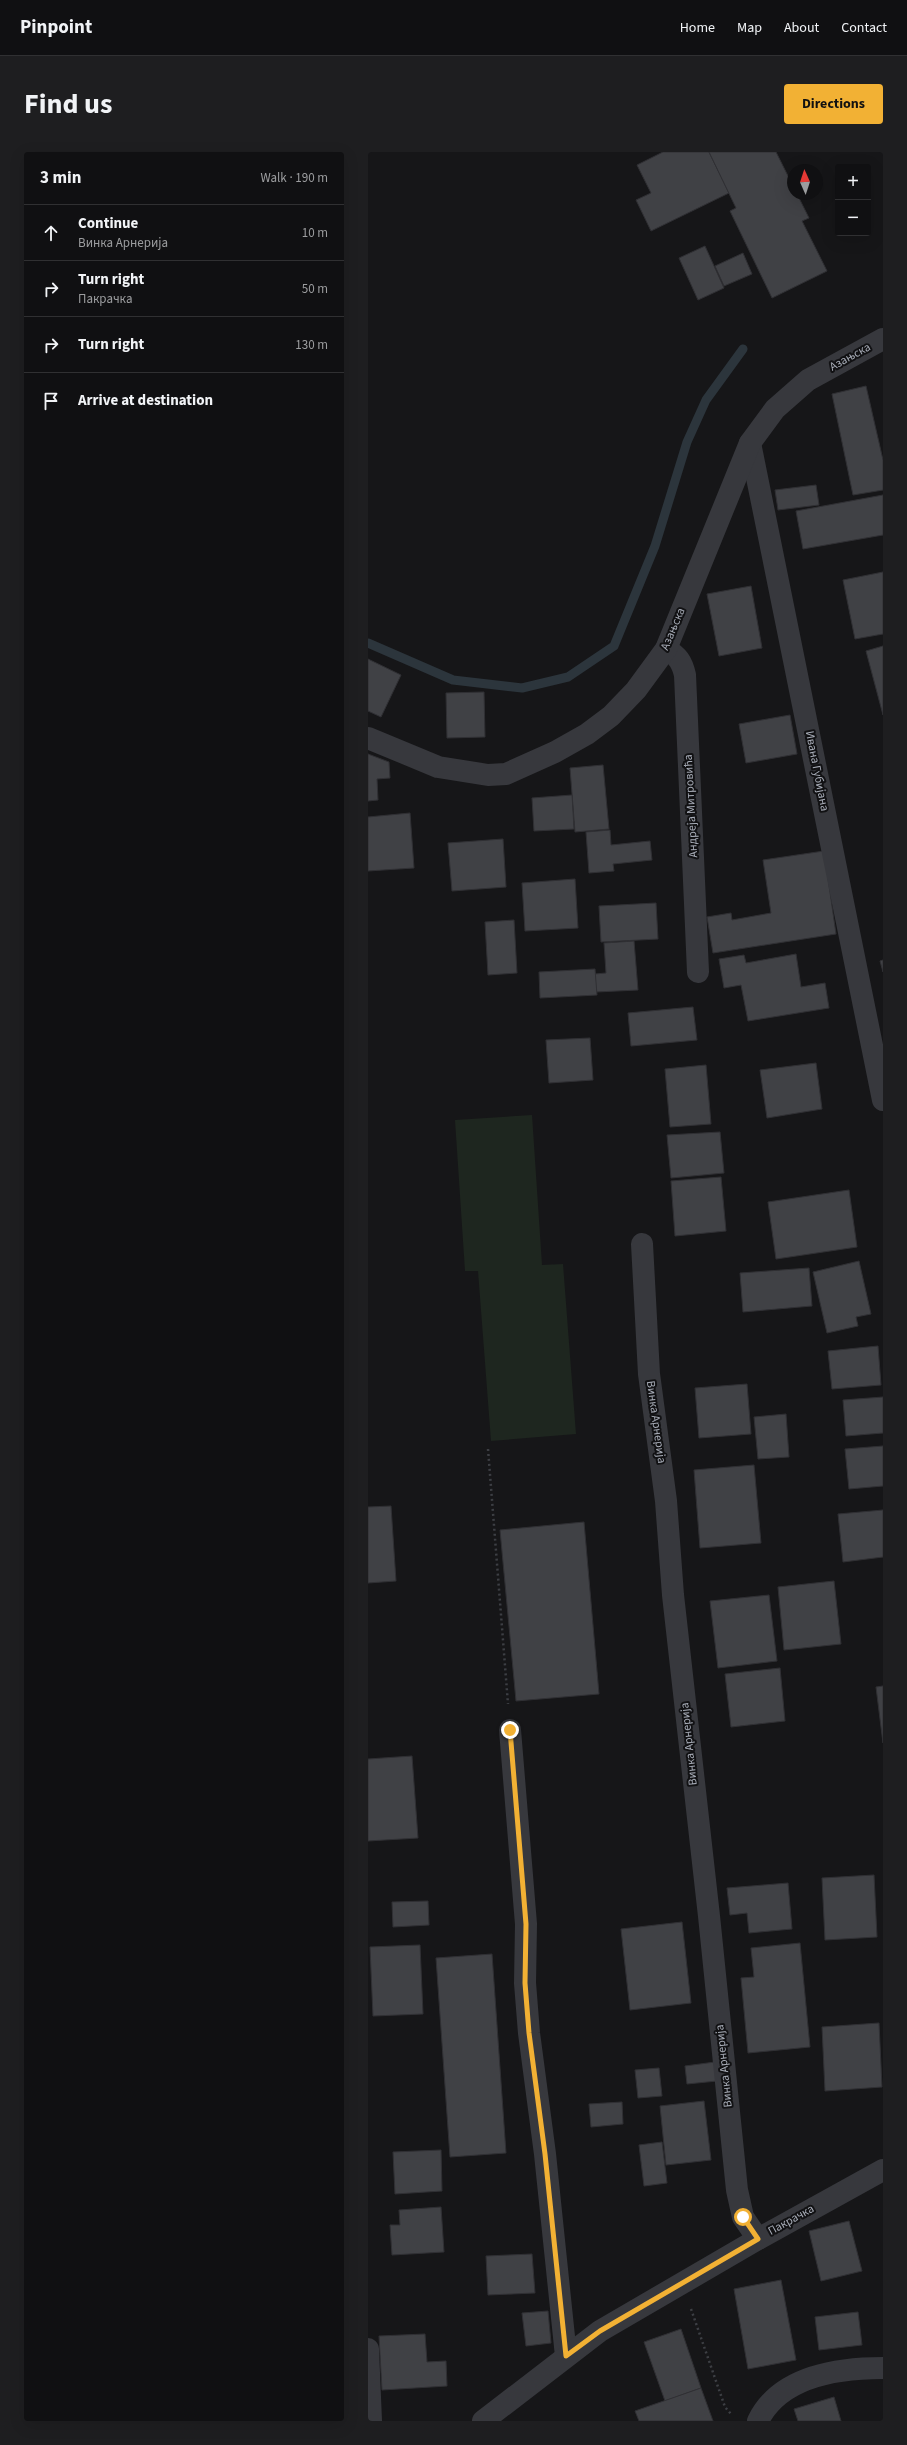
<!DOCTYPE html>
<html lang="en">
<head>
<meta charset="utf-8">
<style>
	:root { --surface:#101012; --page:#1e1e20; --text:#f1f3f6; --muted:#9c9d9f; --line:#303032; --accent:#f2b134 }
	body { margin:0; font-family:"Source Sans 3",sans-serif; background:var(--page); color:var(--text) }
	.controls { position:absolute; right:12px; top:12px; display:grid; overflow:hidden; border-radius:4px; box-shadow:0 4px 16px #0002 }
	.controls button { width:36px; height:36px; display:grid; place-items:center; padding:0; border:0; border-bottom:1px solid var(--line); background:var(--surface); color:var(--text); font:20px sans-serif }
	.compass { position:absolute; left:419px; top:12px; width:36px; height:36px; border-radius:50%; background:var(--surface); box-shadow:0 4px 16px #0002; rotate:357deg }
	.stop { position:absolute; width:12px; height:12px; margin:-9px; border:3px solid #f2b134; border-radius:50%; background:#fff }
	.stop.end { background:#f2b134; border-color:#fff; box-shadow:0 1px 4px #0008 }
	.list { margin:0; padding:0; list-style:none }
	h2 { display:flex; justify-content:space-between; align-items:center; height:52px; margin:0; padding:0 16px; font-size:17px }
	h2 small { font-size:13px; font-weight:400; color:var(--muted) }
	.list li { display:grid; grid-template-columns:26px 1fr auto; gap:12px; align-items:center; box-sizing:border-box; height:56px; padding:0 16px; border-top:1px solid var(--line) }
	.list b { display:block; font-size:15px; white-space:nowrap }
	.list p { margin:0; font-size:13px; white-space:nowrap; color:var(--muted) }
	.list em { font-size:13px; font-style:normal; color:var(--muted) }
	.icon { flex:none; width:22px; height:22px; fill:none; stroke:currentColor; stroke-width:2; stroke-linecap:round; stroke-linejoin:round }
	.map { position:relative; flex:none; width:515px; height:2269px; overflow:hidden; border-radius:4px }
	header { display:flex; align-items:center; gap:24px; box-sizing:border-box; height:56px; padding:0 20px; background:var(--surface); border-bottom:1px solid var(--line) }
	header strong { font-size:19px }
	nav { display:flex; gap:22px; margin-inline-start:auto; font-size:14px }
	.intro { display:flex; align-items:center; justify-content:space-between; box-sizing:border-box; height:96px; padding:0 24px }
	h1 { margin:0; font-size:28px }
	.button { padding:10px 18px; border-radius:4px; background:var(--accent); color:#111; font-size:14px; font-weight:700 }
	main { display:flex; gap:24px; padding:0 24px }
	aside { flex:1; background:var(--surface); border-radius:4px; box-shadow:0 4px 16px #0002 }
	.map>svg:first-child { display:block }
	.green { fill:#1e261f }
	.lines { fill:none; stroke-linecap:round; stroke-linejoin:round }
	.stream { stroke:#2c353c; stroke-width:9 }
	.building { fill:#404145; stroke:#303034 }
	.path { stroke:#3d3f44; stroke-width:2.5; stroke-dasharray:2 3; stroke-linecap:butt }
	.minor { stroke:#37383d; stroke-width:22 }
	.route { stroke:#f2b134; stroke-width:5 }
	.labels { text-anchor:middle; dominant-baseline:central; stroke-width:4; stroke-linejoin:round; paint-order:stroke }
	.street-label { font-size:12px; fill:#a8adb8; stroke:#111113 }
</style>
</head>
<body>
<header>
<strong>Pinpoint</strong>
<nav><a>Home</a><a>Map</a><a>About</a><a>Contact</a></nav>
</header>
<div class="intro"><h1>Find us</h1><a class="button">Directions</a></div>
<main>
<aside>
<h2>3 min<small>Walk · 190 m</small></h2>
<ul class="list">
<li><svg class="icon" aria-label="ahead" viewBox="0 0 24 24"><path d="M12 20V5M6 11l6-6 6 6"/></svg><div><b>Continue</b><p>Винка Арнерија</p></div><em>10 m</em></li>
<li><svg class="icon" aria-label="right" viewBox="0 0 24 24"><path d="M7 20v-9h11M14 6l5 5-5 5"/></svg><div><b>Turn right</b><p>Пакрачка</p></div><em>50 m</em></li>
<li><svg class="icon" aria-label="right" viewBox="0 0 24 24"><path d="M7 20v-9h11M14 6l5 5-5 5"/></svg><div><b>Turn right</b></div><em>130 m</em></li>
<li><svg class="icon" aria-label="arrive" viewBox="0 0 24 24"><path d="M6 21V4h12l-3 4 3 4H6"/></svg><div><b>Arrive at destination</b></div></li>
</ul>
</aside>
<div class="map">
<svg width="515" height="2269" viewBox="0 0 515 2269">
	<rect width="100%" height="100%" fill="#161618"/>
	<path class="green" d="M164,963L174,1113L195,1112L208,1282L123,1289L110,1119H97L87,968Z"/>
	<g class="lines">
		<path class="stream" d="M0,491L85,528L154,536L200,525L246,494L287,394L319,290L338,248L375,197"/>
	</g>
	<g class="building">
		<path d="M295,0H341L361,41L283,79L268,48L283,41L269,13Z"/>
		<path d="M341,0H408L425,34V42H429L441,66L434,69L459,119L404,146L362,59L368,56Z"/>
		<path d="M337,94L356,136L330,148L311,106Z"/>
		<path d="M375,101L384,122L356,134L347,114Z"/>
		<path d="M498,234L515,308V338L485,343L464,242Z"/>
		<path d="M448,333L451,353L410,358L407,338Z"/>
		<path d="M515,343V383L435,397L428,359Z"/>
		<path d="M515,420V482L487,487L475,428Z"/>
		<path d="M383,434L394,496L351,504L339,442Z"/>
		<path d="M515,494V563L498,499Z"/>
		<path d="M0,507L33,523L13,565L0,559Z"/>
		<path d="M116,540L117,585L79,586L78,541Z"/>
		<path d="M422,563L429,602L378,611L371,572Z"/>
		<path d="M0,602L21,610L22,626L9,627L10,648L0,649Z"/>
		<path d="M235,613L241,677L207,680L202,616Z"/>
		<path d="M204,643L206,677L166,679L164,646Z"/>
		<path d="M42,661L46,716L0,719V665Z"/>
		<path d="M242,678L243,693L282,689L284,708L245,712L246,719L221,721L218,680Z"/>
		<path d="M135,687L138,735L84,739L80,691Z"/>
		<path d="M456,699L468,782L345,801L339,765L363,761L364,768L403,761L395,708Z"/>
		<path d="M207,727L210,776L157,779L154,731Z"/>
		<path d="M288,751L290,787L233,790L231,754Z"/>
		<path d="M146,768L149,821L120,823L117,770Z"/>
		<path d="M266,789L270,838L228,840L227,822L238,821L236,791Z"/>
		<path d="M428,802L433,835L457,831L461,856L380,869L373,833L356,836L351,807L376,803L378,811Z"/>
		<path d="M515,808V820L512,809Z"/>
		<path d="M227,817L229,843L172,846L171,820Z"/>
		<path d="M325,855L329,888L263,894L260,861Z"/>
		<path d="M222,886L225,928L181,931L178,888Z"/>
		<path d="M448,911L454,957L399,966L392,918Z"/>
		<path d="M338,913L343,972L302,975L297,917Z"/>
		<path d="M352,980L356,1021L303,1026L299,983Z"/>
		<path d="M353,1025L358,1079L307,1084L303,1029Z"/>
		<path d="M481,1038L489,1095L408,1107L400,1050Z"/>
		<path d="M491,1109L503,1162L488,1165L490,1174L459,1181L445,1120Z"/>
		<path d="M441,1116L444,1154L375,1160L372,1121Z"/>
		<path d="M510,1194L513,1233L464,1237L460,1199Z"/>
		<path d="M379,1232L383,1282L331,1286L327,1236Z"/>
		<path d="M515,1245V1281L478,1284L475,1248Z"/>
		<path d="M418,1262L421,1305L390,1307L386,1265Z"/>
		<path d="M515,1294V1334L481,1337L477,1297Z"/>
		<path d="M386,1313L393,1391L332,1396L326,1318Z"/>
		<path d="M23,1354L28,1429L0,1431V1355Z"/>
		<path d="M515,1358V1405L475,1410L470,1362Z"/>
		<path d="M216,1370L231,1542L148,1549L132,1378Z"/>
		<path d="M466,1429L473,1492L416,1498L410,1435Z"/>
		<path d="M401,1443L409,1509L350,1516L342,1449Z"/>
		<path d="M412,1516L417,1569L363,1575L357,1522Z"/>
		<path d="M515,1534V1591L508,1535Z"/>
		<path d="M44,1604L50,1686L0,1689V1607Z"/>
		<path d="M506,1723L509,1785L457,1788L454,1726Z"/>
		<path d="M420,1731L424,1777L381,1781L379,1761L362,1763L359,1736Z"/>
		<path d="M60,1749L61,1773L25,1775L24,1750Z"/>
		<path d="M314,1770L323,1851L262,1858L253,1777Z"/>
		<path d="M432,1791L442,1895L380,1901L373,1826L386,1825L383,1796Z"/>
		<path d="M52,1793L55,1862L5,1864L2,1795Z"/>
		<path d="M124,1802L138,2001L82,2005L68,1806Z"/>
		<path d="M511,1871L514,1935L457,1939L454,1875Z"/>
		<path d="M347,1910L349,1929L319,1932L317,1914Z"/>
		<path d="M291,1916L294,1944L270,1946L267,1918Z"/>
		<path d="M336,1949L343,2008L298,2013L292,1954Z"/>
		<path d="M254,1950L255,1972L223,1975L221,1952Z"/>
		<path d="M294,1990L299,2031L276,2034L271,1993Z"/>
		<path d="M73,1998L74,2039L27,2042L25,2000Z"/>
		<path d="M73,2055L76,2100L24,2103L22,2073H32L31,2058Z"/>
		<path d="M481,2069L494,2119L453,2129L441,2079Z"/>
		<path d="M164,2102L167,2141L120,2143L118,2104Z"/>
		<path d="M413,2128L428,2208L380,2217L366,2137Z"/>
		<path d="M180,2159L183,2191L158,2194L154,2161Z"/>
		<path d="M490,2160L494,2193L451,2198L447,2165Z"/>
		<path d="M313,2177L333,2236L297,2249L276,2190Z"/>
		<path d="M57,2182L59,2210L78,2209L79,2234L14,2238L11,2184Z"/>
		<path d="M333,2236L345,2269H271L267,2259Z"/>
		<path d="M466,2245L473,2269H430L426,2257Z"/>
	</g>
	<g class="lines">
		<g class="path">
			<path d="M120,1297L140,1552"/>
			<path d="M323,2157L357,2255L363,2262"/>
		</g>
		<g class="minor">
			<path d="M382,291L515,948"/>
			<path d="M298,497C310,504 314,510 317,523L330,820"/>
			<path d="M0,586L70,615L120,623L138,622L187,600L219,582L243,564L268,538L298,497L382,291L407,257L440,228L515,187"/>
			<path d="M274,1092L281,1222L298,1349L305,1443L341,1764L369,2038L375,2065L390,2087"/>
			<path d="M142,1578L158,1772L157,1831L161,1881L177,2002L198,2204"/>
			<path d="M0,2197L3,2269"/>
			<path d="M115,2269L232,2179L390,2087L515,2018"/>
			<path d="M390,2269C412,2224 470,2216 515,2216"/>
		</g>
	</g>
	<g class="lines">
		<path class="route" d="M142,1578L158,1772L157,1831L161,1881L177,2002L198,2204L232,2179L390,2087L375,2065"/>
	</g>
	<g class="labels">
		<g class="street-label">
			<text transform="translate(482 205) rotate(-29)">Азањска</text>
			<text transform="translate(305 477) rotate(-67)">Азањска</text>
			<text transform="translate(449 619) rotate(79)">Ивана Губијана</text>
			<text transform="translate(323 654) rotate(-93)">Андреја Митровића</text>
			<text transform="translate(288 1270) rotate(82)">Винка Арнерија</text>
			<text transform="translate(321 1592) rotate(-96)">Винка Арнерија</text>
			<text transform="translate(356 1914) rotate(-96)">Винка Арнерија</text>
			<text transform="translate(423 2068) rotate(-29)">Пакрачка</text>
		</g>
	</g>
</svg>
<div class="controls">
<button>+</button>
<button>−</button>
</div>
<svg class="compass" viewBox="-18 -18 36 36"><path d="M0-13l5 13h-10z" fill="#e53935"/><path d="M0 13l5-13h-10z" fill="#9c9d9f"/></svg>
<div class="stop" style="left:375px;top:2065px"></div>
<div class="stop end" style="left:142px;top:1578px"></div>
</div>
</main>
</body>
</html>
